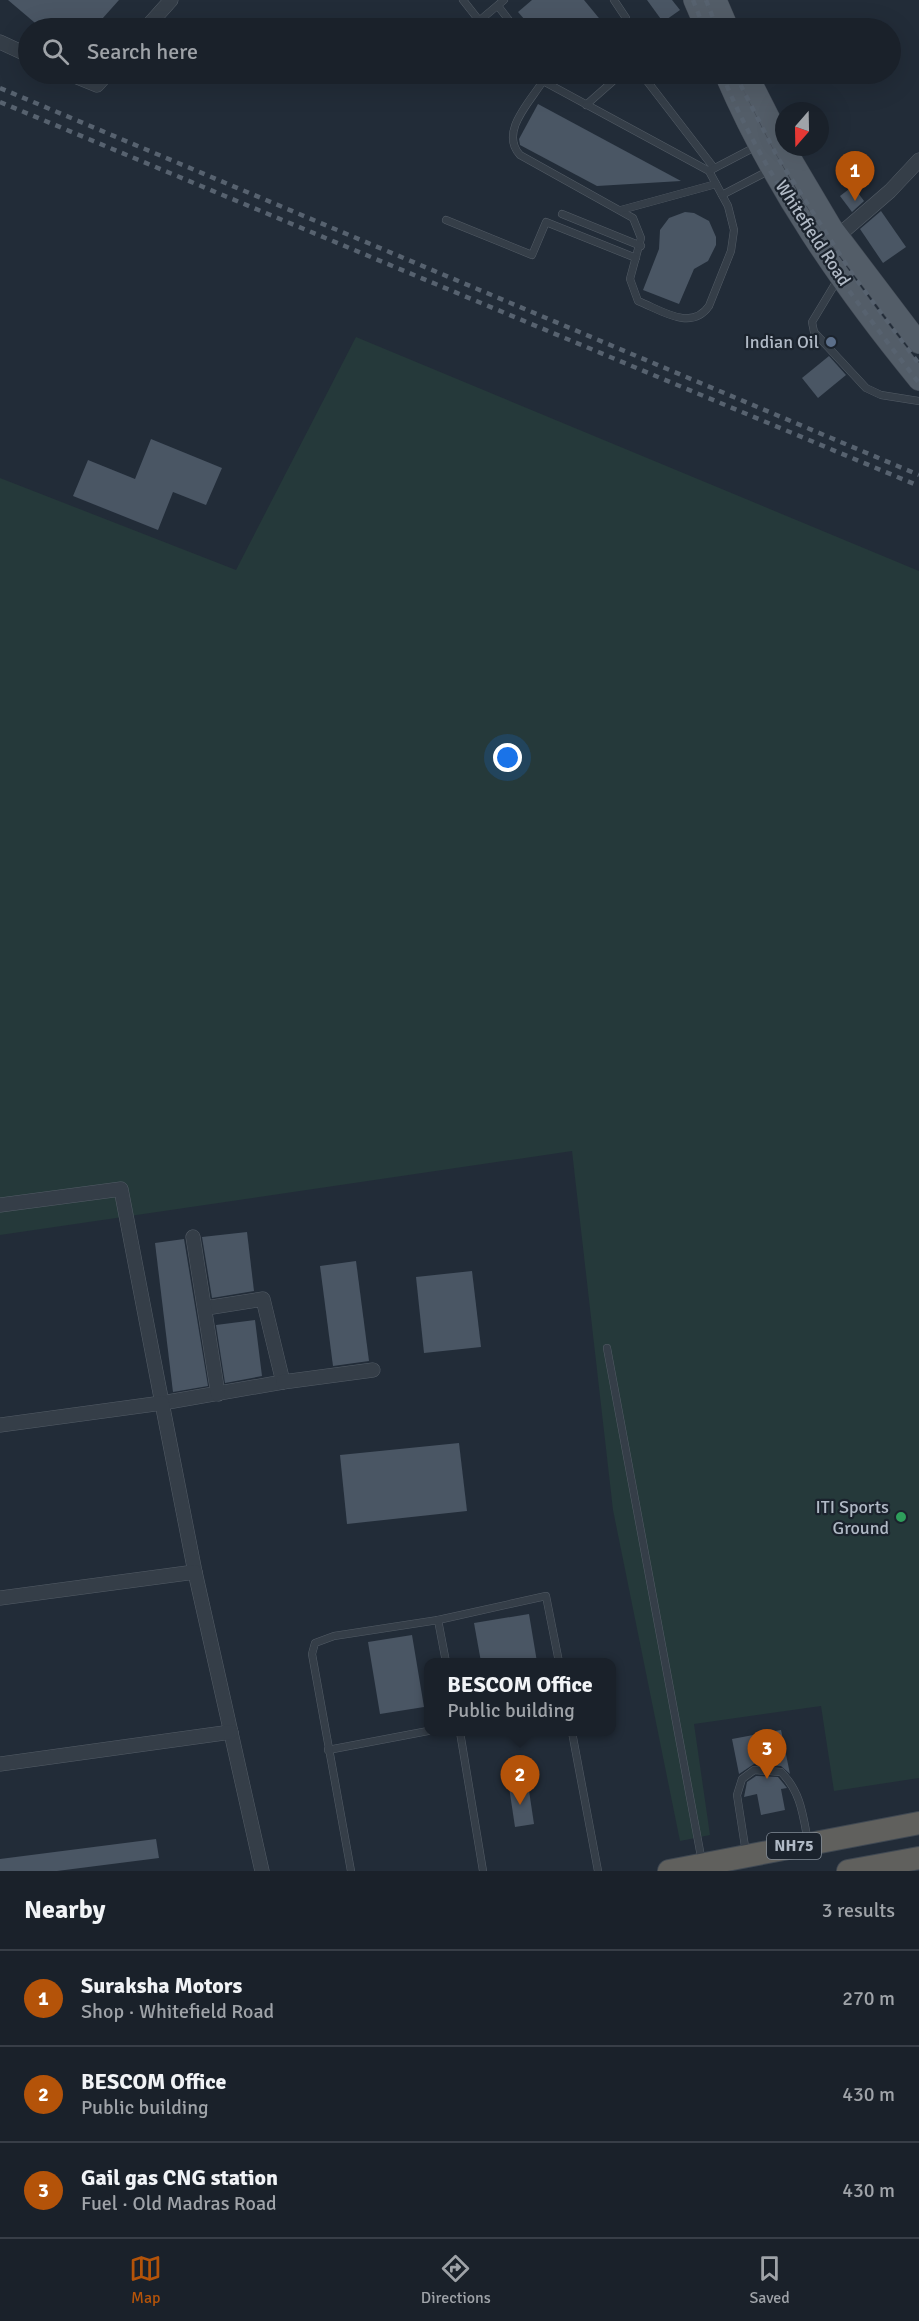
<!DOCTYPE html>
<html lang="en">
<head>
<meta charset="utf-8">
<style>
	:root { --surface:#1a212a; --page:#232932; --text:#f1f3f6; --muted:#9fa3a8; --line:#383e47; --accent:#b45309 }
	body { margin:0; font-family:Signika,sans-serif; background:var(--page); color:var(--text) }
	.compass { position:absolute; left:775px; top:102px; width:54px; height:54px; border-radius:50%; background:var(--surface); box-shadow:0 6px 24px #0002; rotate:200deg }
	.you { position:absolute; left:508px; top:758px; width:21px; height:21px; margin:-15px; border:4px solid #fff; border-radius:50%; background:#1a73e8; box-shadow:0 0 0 9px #1a73e833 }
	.badge { display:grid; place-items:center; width:39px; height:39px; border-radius:50%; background:var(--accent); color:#fff; font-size:20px; font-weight:700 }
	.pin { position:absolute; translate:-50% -50px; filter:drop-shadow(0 2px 3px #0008) }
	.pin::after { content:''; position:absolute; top:32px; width:21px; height:18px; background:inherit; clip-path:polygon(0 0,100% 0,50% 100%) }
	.popup { position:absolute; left:424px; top:1658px; width:192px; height:78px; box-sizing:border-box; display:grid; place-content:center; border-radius:12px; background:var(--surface); filter:drop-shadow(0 2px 4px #0005); font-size:20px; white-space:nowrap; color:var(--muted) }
	.popup b { font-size:22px; color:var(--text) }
	.popup::after { content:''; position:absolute; left:50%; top:100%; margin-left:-12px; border:12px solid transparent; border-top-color:var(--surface) }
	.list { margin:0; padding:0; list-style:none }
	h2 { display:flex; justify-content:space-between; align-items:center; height:78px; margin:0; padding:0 24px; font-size:26px }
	h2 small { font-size:20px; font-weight:400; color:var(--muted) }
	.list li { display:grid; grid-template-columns:39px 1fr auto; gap:18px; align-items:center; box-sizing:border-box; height:96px; padding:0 24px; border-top:2px solid var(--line) }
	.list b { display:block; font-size:22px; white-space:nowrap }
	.list p { margin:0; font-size:20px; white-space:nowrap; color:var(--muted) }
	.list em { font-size:20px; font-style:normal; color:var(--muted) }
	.icon { flex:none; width:33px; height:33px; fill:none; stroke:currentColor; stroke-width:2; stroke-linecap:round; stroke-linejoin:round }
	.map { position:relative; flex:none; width:919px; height:1871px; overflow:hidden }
	.search { position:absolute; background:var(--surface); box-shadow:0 6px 24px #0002; left:18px; right:18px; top:18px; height:66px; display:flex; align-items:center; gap:15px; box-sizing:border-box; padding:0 21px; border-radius:33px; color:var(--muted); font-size:22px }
	.sheet { height:366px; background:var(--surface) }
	nav { display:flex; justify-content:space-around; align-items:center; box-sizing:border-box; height:84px; border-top:2px solid var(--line); background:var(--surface); font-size:16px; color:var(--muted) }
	nav a { display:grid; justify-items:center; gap:3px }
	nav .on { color:var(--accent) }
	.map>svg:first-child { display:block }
	.green { fill:#25393a }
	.building { fill:#4a5664 }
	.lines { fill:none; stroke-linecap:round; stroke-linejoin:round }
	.service-casing { stroke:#535c66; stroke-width:8 }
	.minor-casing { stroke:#535c66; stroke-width:15 }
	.primary-casing { stroke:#3f4752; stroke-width:22 }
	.trunk-casing { stroke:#404953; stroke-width:24 }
	.service { stroke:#353e48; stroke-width:7 }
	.minor { stroke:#353e48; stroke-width:14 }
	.primary { stroke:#535d68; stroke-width:21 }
	.trunk { stroke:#60605d; stroke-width:22 }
	.rail { stroke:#57626f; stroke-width:4.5; stroke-dasharray:6 6; stroke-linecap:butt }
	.service-dot { fill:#5c6f8a; stroke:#1b232d; stroke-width:2 }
	.leisure-dot { fill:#2e9e5b; stroke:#1b232d; stroke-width:2 }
	.labels { text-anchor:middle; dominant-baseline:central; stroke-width:4.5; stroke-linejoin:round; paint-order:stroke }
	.shield { fill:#1b232d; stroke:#838c97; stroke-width:1.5 }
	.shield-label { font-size:16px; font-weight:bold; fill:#b0b9c5 }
	.street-label { font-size:18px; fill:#b0b9c5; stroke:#1b232d }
	.poi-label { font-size:18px; fill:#b0b9c5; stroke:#1b232d; text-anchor:end }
</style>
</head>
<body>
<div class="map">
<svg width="919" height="1871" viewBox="0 0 919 1871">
	<rect width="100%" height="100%" fill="#222c38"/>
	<path class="green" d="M356,337L919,571V1778L834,1791L821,1706L694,1724L710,1835L680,1841L613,1510L572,1151L0,1235V478L236,570Z"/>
	<g class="building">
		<path d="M8,0H119L94,28H41Z"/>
		<path d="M532,0H584L603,23L597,28H532L518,12Z"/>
		<path d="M647,0H672L680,10L663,22Z"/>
		<path d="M538,104L681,181L597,186L520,145L519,139Z"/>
		<path d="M853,186L864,201L852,212L840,196Z"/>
		<path d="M881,211L906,247L883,263L860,229Z"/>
		<path d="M685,212L694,213L709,221L716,237V245L708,261L694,269L679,304L643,290L659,249L660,230L669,218Z"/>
		<path d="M829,356L846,375L818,398L802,378Z"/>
		<path d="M151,439L222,468L206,505L173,492L158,530L73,496L88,460L135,479Z"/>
		<path d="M247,1232L254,1291L212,1298L202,1237Z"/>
		<path d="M184,1239L208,1386L173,1392L155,1243Z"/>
		<path d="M356,1261L369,1361L333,1366L320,1266Z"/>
		<path d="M472,1271L481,1347L424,1353L416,1277Z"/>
		<path d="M255,1320L262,1376L225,1383L216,1325Z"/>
		<path d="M459,1443L467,1511L347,1524L340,1455Z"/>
		<path d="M529,1614L537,1662H481L474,1623Z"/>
		<path d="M412,1635L424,1707L380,1714L368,1642Z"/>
		<path d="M781,1730L790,1774L781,1766L754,1764L739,1774L732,1739Z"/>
		<path d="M756,1776L778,1777L783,1783L787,1788L781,1789L785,1810L761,1815L757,1794L744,1797L747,1782Z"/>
		<path d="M528,1784L534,1824L515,1827L509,1787Z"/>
		<path d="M156,1839L159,1858L57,1871H0V1859Z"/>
	</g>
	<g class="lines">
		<g class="service-casing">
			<g id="service">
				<path d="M463,0L485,28"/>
				<path d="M614,0L626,18V28"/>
				<path d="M498,6L515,28"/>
				<path d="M479,21L504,0"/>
				<path d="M529,74L543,81"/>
				<path d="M543,81L709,171L728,206L734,230L731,251L709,306C691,332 661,310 638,301L630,279L641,238L633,218L520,155C499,132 530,102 543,81Z"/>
				<path d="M647,81L714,168"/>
				<path d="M586,105L621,74"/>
				<path d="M711,170L757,146"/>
				<path d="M722,195L770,170"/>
				<path d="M621,210L716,184"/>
				<path d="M562,214L641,246"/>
				<path d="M446,220L532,255L546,222L636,258"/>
				<path d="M838,279L812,322L814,332L866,388L881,395L919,401"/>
				<path d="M607,1348L702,1862"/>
				<path d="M438,1620L446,1662"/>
				<path d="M460,1732L483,1871"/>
				<path d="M572,1732L598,1871"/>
				<path d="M328,1750L428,1731"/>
				<path d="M746,1853L737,1795L742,1779L754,1770L781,1772C801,1792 803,1815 808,1842"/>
				<path d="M351,1871L312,1654L315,1643L334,1636L438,1620L546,1596L559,1662"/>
			</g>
		</g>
		<g class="minor-casing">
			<g id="minor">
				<path d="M146,28L171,0"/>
				<path d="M0,42L28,55"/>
				<path d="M70,74L97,85L107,74"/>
				<path d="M838,236L890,191L919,160"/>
				<path d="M0,1205L121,1189L162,1403L283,1382L263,1299L206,1308"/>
				<path d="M193,1237L218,1394"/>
				<path d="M283,1382L373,1370"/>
				<path d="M0,1425L162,1403L195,1572"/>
				<path d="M0,1598L195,1572L262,1871"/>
				<path d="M0,1764L231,1732"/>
			</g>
		</g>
		<g class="primary-casing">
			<g id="primary">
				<path d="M694,0L706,28"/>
				<path d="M716,0L728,28"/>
				<path d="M725,74C773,186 842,286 919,380"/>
				<path d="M747,74L784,147"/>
				<path d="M784,147L832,228L919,343"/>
			</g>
		</g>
		<g class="trunk-casing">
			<g id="trunk">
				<path d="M669,1871L919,1823"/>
				<path d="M848,1871L919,1858"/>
			</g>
		</g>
		<use href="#service" class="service"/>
		<use href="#minor" class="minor"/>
		<use href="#primary" class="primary"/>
		<use href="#trunk" class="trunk"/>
		<g class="rail">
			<path d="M693,0L704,28"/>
			<path d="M706,0L717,28"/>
			<path d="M722,74C765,181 848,292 919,383"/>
			<path d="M735,74L778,158L853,275L919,364"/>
			<path d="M0,88L919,475"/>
			<path d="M0,102L919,486"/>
		</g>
	</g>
	<circle class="service-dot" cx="831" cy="342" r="6"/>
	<circle class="leisure-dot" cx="901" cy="1517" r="6"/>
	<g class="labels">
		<rect class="shield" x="767" y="1833" width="54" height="26" rx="4.5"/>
		<g class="shield-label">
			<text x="794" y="1846">NH75</text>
		</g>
		<g class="street-label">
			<text transform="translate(813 233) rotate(57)">Whitefield Road</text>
		</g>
		<g class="poi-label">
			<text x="819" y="342">Indian Oil</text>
			<text x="889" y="1507">ITI Sports<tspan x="889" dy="21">Ground</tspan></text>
		</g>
	</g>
</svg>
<svg class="compass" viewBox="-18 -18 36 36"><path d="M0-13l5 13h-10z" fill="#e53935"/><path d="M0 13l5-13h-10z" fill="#9fa3a8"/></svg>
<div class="you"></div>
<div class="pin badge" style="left:855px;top:201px">1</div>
<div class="pin badge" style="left:520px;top:1805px">2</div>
<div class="popup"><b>BESCOM Office</b>Public building</div>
<div class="pin badge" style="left:767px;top:1779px">3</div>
<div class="search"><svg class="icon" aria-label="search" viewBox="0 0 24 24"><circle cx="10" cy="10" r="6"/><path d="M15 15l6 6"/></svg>Search here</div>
</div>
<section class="sheet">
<h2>Nearby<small>3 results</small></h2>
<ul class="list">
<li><span class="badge">1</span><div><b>Suraksha Motors</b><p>Shop · Whitefield Road</p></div><em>270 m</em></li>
<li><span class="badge">2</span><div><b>BESCOM Office</b><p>Public building</p></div><em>430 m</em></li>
<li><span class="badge">3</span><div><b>Gail gas CNG station</b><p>Fuel · Old Madras Road</p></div><em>430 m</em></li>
</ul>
</section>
<nav>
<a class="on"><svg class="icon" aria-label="map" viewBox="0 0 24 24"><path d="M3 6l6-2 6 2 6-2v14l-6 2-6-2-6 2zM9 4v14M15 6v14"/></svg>Map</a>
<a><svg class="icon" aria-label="directions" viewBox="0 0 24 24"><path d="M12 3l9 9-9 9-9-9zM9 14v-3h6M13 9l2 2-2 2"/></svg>Directions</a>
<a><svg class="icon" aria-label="saved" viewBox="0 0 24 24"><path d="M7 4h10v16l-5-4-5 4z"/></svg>Saved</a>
</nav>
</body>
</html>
